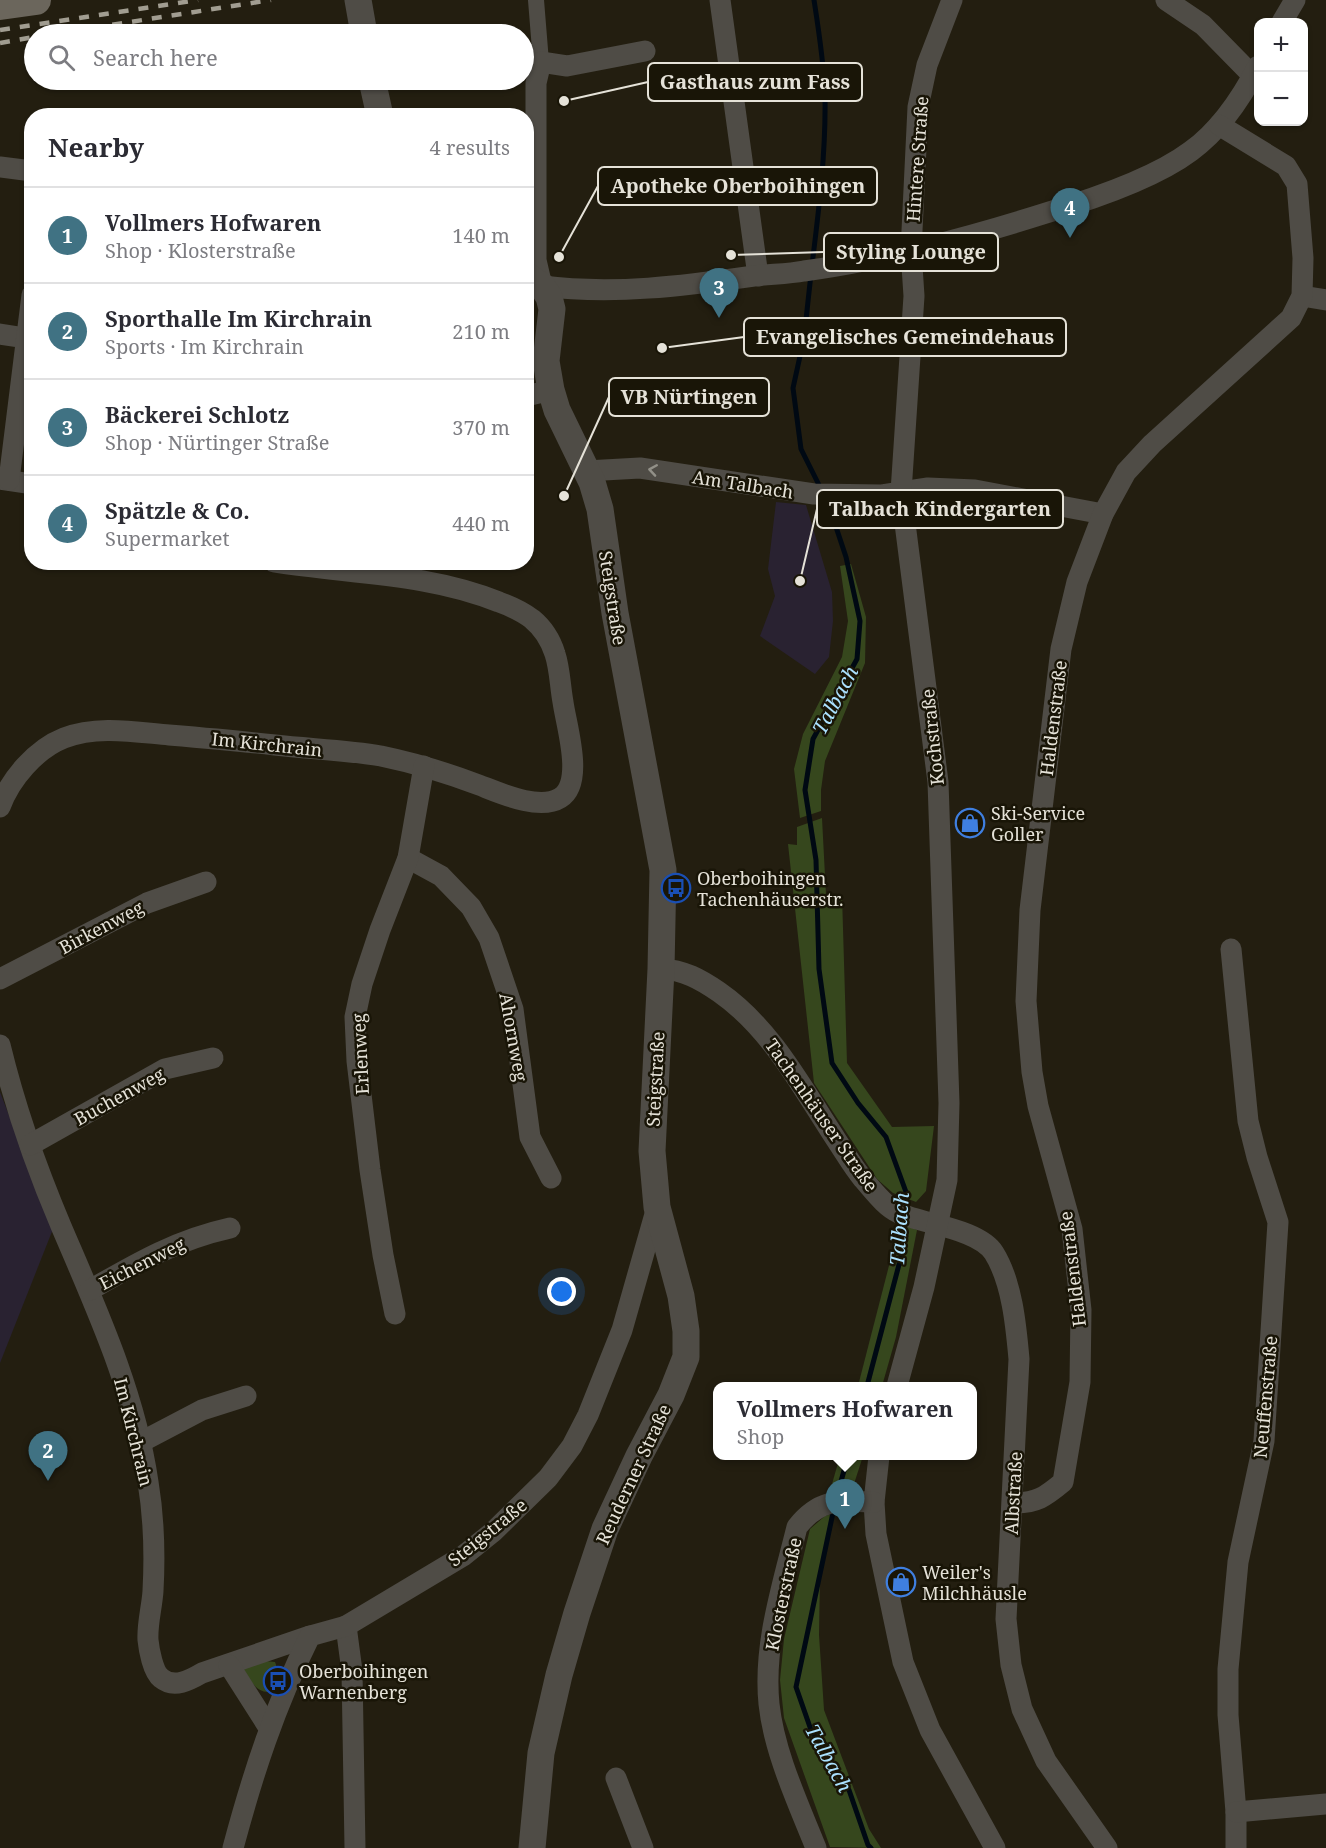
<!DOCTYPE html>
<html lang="en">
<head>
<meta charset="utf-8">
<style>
	:root { --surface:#fff; --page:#f7f7f7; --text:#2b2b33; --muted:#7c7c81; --line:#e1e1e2; --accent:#407283 }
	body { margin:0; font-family:"Noto Serif",serif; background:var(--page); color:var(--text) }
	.controls { position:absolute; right:18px; top:18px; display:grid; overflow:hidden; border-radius:12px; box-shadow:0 2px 4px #0004 }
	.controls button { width:54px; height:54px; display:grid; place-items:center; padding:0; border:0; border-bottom:2px solid var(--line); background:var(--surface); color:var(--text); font:30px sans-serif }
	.you { position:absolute; left:562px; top:1292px; width:21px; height:21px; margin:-15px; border:4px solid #fff; border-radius:50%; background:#1a73e8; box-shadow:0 0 0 9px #1a73e833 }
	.badge { display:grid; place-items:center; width:39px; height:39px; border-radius:50%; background:var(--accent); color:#fff; font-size:20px; font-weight:700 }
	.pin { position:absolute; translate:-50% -50px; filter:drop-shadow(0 2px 3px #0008) }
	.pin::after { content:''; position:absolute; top:32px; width:21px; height:18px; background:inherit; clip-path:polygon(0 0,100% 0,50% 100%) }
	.popup { position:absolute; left:713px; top:1382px; width:264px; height:78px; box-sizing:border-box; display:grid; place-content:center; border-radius:12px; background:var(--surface); filter:drop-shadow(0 2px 4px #0005); font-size:20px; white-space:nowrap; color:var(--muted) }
	.popup b { font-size:22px; color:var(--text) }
	.popup::after { content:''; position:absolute; left:50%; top:100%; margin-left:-12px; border:12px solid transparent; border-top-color:var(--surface) }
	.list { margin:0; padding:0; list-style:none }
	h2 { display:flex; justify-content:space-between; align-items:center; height:78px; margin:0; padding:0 24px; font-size:26px }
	h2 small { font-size:20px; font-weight:400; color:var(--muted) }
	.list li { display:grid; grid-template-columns:39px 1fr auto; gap:18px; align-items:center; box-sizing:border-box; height:96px; padding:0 24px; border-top:2px solid var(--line) }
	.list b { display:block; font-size:22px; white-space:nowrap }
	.list p { margin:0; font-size:20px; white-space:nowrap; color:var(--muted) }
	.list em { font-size:20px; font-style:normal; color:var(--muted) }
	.icon { flex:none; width:33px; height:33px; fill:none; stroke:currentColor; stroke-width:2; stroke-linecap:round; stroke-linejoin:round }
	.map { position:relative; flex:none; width:1326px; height:1848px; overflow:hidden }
	.search { position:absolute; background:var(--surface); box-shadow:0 2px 4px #0004; left:24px; top:24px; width:510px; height:66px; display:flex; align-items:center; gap:15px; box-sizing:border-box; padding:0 21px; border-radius:33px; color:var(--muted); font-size:22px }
	.panel { position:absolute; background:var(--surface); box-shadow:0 2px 4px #0004; left:24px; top:108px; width:510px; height:462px; border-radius:24px }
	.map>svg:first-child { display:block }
	.education { fill:#292231 }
	.green { fill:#36471d }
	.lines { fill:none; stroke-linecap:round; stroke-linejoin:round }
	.stream { stroke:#000913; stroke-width:5 }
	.pedestrian { stroke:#4f4c46; stroke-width:16 }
	.minor { stroke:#4f4c46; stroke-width:21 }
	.tertiary { stroke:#4f4c46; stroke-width:27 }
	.secondary { stroke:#6b665c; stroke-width:30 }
	.rail { stroke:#a19d91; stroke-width:4.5; stroke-dasharray:10 10; stroke-linecap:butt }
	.oneway { stroke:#929088 }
	.labels { text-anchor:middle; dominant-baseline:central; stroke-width:5; stroke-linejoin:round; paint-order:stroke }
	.street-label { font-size:18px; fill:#e5e2d8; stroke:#191507 }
	.poi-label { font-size:18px; fill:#e5e2d8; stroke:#191507; text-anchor:start }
	.water-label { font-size:20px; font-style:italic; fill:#abe1fe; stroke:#191507 }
	.leader { fill:none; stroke:#e5e2d8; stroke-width:2 }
	.callout-dot { fill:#e5e2d8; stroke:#191507; stroke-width:2 }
	.callout { fill:#191507; stroke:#e5e2d8; stroke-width:2 }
	.callout-label { font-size:20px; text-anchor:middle; font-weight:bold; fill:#e5e2d8 }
</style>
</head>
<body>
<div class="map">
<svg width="1326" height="1848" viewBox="0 0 1326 1848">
	<rect width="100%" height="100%" fill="#231e10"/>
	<g class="education">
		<path d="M776,502L806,505L832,592L833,621L829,657L815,674L760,636L775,596L768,569Z"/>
		<path d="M0,1092L53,1229L0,1363Z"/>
	</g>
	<g class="green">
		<path d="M851,564L866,617L865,663L825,761L821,790V811L800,818L794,769L803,734L842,657L848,621L840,566Z"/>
		<path d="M822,818L826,895H842L847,1063L892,1127L934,1126L926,1191L916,1202L893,1193L877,1179L814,1083L788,844L797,845V827Z"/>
		<path d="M900,1223L917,1230L896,1337L882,1386H858Z"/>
		<path d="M840,1456H863L853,1487L830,1491Z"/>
		<path d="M835,1513L820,1577L819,1635L824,1710L869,1829L881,1848L830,1847L784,1718L780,1680L784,1639L810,1529L825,1516Z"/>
		<path d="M265,1661L275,1662C280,1674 274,1682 268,1692C255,1692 249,1678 243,1668Z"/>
	</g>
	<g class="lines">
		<g class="stream">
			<path d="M812,265C819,209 826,151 825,96C824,63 819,32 814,0"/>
			<path d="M811,274L804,338L793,388L801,449L821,489"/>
			<path d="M827,500L846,557L860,621L857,659L813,739L805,790L816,860L819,969L832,1063L858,1103L886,1137L906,1192L904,1209"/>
			<path d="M867,1386L901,1257L904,1219"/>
			<path d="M837,1496L848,1456"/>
			<path d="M834,1508L796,1687L811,1730L849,1790L868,1845L871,1848"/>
		</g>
		<path class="pedestrian" d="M536,0L541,62"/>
		<g class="minor">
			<path d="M720,0L758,276"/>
			<path d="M1166,0L1203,25L1253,76"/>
			<path d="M1282,22L1295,0"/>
			<path d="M645,51L567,66L541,62L536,83V260L542,286C613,295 684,286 754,276C771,274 788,274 804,271C886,260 967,238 1046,213C1090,200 1155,178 1191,151C1220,130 1242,97 1258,66"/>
			<path d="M0,167L32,171"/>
			<path d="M1302,296L1326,300"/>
			<path d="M0,334L32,339"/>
			<path d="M526,396L551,390"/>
			<path d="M586,471L640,468L814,494L882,495L928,488L975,490L1103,514"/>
			<path d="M0,479L32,484"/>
			<path d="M9,480L32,295"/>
			<path d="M0,807C10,779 36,749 64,738C97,725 135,732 169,735C205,738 240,741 275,745C310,749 347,750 381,756C415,763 447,773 479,785C500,793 539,811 560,798C585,783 566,725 563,702C560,686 560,669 555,654C551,641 543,628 532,619C523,612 510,606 499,602C428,573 349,574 274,562"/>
			<path d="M408,858L441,876L471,907L489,938L513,1009L530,1137L551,1178"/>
			<path d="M1231,949L1248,1121L1257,1157L1278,1222L1264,1441L1238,1562L1228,1669V1715L1236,1812V1848"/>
			<path d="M661,969C684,970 700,979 719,992C772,1029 802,1088 837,1141C845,1153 853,1167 863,1179C873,1190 885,1207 899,1213C923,1224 979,1229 994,1253C1012,1282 1016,1325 1019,1359L1006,1619L1011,1665L1022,1709L1046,1761L1107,1848"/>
			<path d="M0,979L147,903L206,882"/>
			<path d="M0,1045C15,1107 36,1167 61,1226C96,1308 135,1392 148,1482C154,1518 155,1554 153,1591C152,1607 147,1624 148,1640C149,1650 153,1672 161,1678C174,1689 190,1680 202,1673L310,1636"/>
			<path d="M30,1145L165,1069L213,1058"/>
			<path d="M90,1290C137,1263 176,1240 230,1228"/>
			<path d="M395,1314L383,1255L370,1170L357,1061L355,1017L362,984L380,930L408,858L424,766"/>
			<path d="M897,1386L924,1287L947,1180L949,1103L938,782L901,492L914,296L911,251L918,107L927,65L952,0"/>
			<path d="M141,1442L202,1410L246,1396"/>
			<path d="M879,1456L874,1502L876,1534L903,1662L930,1730L995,1848"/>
			<path d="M1013,1503C1037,1503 1045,1497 1063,1482L1080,1382L1081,1310L1072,1229L1038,1106L1032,1072L1026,1001L1030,910L1061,649L1077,582L1103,514L1126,472L1152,444L1291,318L1302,296L1303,258L1297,184L1286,166L1219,125"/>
			<path d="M346,1626L352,1671L355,1848"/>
			<path d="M229,1665L269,1728"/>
			<path d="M616,1778L643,1848"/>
			<path d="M1236,1812L1326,1804"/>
			<path d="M233,1848C253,1773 275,1706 310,1636L346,1626L463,1556L494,1531L548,1478L572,1446L588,1415L622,1330L657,1207"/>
			<path d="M816,1848C798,1803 774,1752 769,1704C763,1644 783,1584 797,1527C820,1498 839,1501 874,1502"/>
		</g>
		<g class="tertiary">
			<path d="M358,0L364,34"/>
			<path d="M372,80L380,116"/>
			<path d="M526,275L542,286L549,297L552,309L546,361L551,390L557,410L592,482L600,509L615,613L663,870L661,969L652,1151L657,1207L681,1296L686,1331V1357L671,1395L639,1456L605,1529L577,1613L559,1675L541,1753L532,1848"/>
		</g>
		<path class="secondary" d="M0,5L36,0"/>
		<g class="rail">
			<path d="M0,30L198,0"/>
			<path d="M53,34L271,0"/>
			<path d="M0,43L34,37"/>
		</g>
	</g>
	<defs><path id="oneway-chevron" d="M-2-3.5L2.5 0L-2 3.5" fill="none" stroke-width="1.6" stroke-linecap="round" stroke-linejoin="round" transform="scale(1.5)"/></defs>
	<use class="oneway" href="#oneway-chevron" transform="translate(653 470) rotate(-171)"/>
	<defs>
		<g id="shop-ring" transform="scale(1.5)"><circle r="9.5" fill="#191507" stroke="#3f7fe0" stroke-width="1.5"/><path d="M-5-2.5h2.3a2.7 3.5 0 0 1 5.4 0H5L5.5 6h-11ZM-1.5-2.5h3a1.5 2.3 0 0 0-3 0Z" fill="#3f7fe0"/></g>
		<g id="bus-ring" transform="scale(1.5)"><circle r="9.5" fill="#191507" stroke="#1a4fb4" stroke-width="1.5"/><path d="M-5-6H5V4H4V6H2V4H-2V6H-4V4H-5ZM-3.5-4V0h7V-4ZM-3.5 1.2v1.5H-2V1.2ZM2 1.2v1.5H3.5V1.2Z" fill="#1a4fb4"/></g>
	</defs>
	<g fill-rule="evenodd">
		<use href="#shop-ring" x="970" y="823"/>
		<use href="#bus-ring" x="676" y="888"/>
		<use href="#shop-ring" x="901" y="1582"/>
		<use href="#bus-ring" x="278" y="1681"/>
	</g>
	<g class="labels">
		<g class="street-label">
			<text transform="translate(917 159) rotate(-86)">Hintere Straße</text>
			<text transform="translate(743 484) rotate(9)">Am Talbach</text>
			<text transform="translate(613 598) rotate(81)">Steigstraße</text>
			<text transform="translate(1053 718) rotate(-83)">Haldenstraße</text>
			<text transform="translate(932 737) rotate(-96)">Kochstraße</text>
			<text transform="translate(267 744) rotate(6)">Im Kirchrain</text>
			<text transform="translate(101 927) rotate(-28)">Birkenweg</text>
			<text transform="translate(514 1037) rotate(80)">Ahornweg</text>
			<text transform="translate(360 1054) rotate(-93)">Erlenweg</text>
			<text transform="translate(655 1079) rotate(-87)">Steigstraße</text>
			<text transform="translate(119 1096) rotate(-29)">Buchenweg</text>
			<text transform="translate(822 1115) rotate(55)">Tachenhäuser Straße</text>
			<text transform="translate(142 1263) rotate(-27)">Eichenweg</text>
			<text transform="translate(1072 1269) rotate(-97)">Haldenstraße</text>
			<text transform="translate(1265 1397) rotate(-85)">Neuffenstraße</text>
			<text transform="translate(134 1432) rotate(76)">Im Kirchrain</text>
			<text transform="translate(633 1474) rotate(-65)">Reuderner Straße</text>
			<text transform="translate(1013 1493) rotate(-87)">Albstraße</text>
			<text transform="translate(487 1532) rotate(-39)">Steigstraße</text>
			<text transform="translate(783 1594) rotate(-78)">Klosterstraße</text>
		</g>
		<g class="poi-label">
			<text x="991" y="813">Ski-Service<tspan x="991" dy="21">Goller</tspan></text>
			<text x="697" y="878">Oberboihingen<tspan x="697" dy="21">Tachenhäuserstr.</tspan></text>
			<text x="922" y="1572">Weiler's<tspan x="922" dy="21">Milchhäusle</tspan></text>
			<text x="299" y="1671">Oberboihingen<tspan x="299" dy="21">Warnenberg</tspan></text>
		</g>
		<g class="water-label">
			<text transform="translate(835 700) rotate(-62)">Talbach</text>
			<text transform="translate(899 1229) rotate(-86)">Talbach</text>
			<text transform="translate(829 1758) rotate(61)">Talbach</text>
		</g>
	</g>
	<path class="leader" d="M564 101L648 82M559 257L598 186M731 255L824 252M662 348L744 337M564 496L609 397M800 581L817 509"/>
	<g class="callout-dot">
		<circle cx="564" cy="101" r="6"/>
		<circle cx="559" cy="257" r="6"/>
		<circle cx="731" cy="255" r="6"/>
		<circle cx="662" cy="348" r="6"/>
		<circle cx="564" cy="496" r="6"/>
		<circle cx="800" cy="581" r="6"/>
	</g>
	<g class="callout">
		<rect x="648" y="63" width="214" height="38" rx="6"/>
		<rect x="598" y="167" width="279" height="38" rx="6"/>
		<rect x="824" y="233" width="174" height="38" rx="6"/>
		<rect x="744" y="318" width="322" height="38" rx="6"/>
		<rect x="609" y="378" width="160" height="38" rx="6"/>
		<rect x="817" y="490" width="246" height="38" rx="6"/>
	</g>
	<g class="callout-label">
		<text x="755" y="89">Gasthaus zum Fass</text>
		<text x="738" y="193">Apotheke Oberboihingen</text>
		<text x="911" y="259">Styling Lounge</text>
		<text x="905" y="344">Evangelisches Gemeindehaus</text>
		<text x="689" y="404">VB Nürtingen</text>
		<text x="940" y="516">Talbach Kindergarten</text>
	</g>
</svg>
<div class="controls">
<button>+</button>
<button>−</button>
</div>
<div class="you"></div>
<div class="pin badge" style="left:845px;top:1529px">1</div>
<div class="popup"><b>Vollmers Hofwaren</b>Shop</div>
<div class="pin badge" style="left:48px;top:1481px">2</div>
<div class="pin badge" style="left:719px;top:318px">3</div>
<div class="pin badge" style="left:1070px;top:238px">4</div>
<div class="search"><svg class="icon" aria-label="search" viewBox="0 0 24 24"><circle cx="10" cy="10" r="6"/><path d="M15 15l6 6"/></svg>Search here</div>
<section class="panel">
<h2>Nearby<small>4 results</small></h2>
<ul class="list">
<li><span class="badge">1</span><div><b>Vollmers Hofwaren</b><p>Shop · Klosterstraße</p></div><em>140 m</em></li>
<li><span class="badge">2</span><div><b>Sporthalle Im Kirchrain</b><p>Sports · Im Kirchrain</p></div><em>210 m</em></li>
<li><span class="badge">3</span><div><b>Bäckerei Schlotz</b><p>Shop · Nürtinger Straße</p></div><em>370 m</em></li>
<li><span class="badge">4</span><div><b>Spätzle &amp; Co.</b><p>Supermarket</p></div><em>440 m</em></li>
</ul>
</section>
</div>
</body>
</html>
